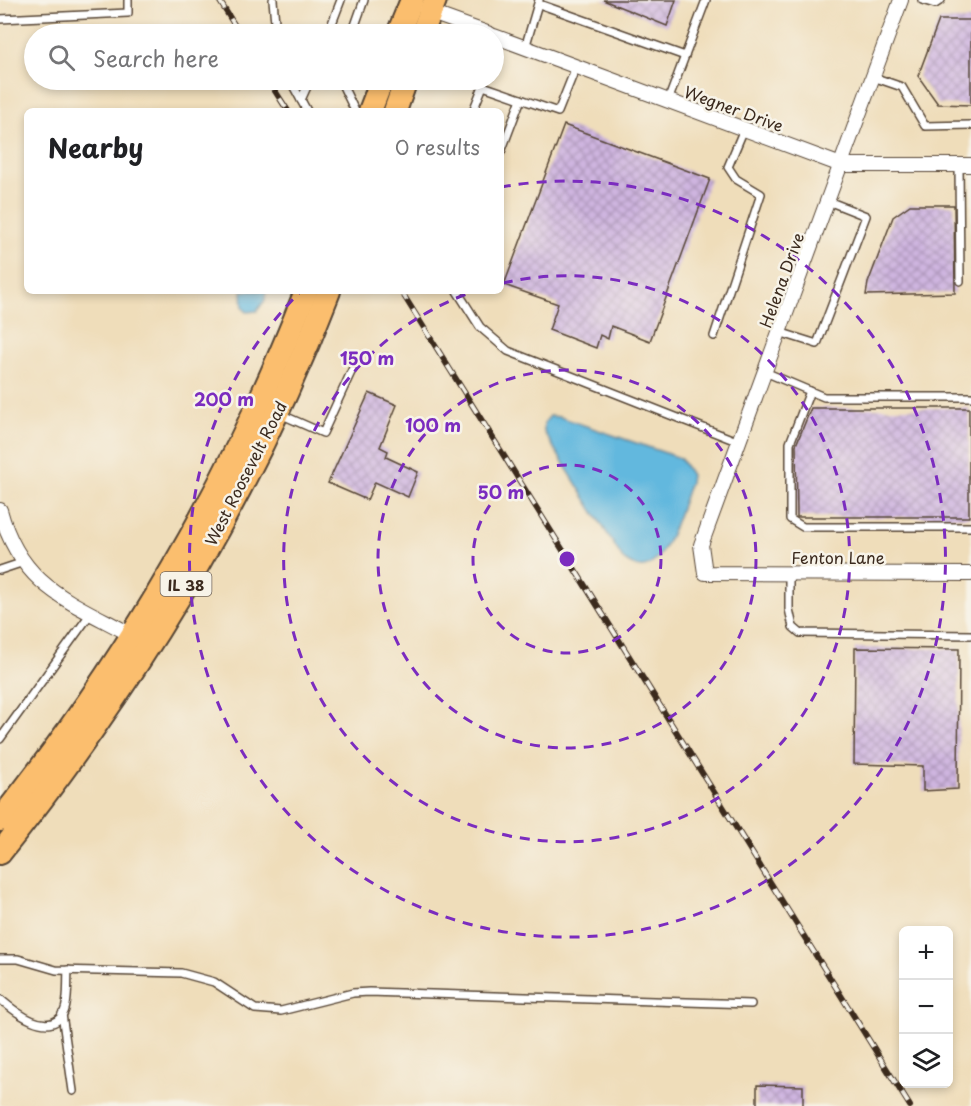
<!DOCTYPE html>
<html lang="en">
<head>
<meta charset="utf-8">
<style>
	:root { --surface:#fff; --page:#f2f2f2; --text:#202124; --muted:#757577; --line:#e0e0e0 }
	body { margin:0; font-family:"Playpen Sans",sans-serif; background:var(--page); color:var(--text) }
	.controls { position:absolute; right:18px; bottom:18px; display:grid; overflow:hidden; border-radius:9px; box-shadow:0 3px 9px #0003 }
	.controls button { width:54px; height:54px; display:grid; place-items:center; padding:0; border:0; border-bottom:2px solid var(--line); background:var(--surface); color:var(--text); font:30px sans-serif }
	.list { margin:0; padding:0; list-style:none }
	h2 { display:flex; justify-content:space-between; align-items:center; height:78px; margin:0; padding:0 24px; font-size:26px }
	h2 small { font-size:20px; font-weight:400; color:var(--muted) }
	.icon { flex:none; width:33px; height:33px; fill:none; stroke:currentColor; stroke-width:2; stroke-linecap:round; stroke-linejoin:round }
	.map { position:relative; flex:none; width:971px; height:1106px; overflow:hidden }
	.search { position:absolute; background:var(--surface); box-shadow:0 3px 9px #0003; left:24px; top:24px; width:480px; height:66px; display:flex; align-items:center; gap:15px; box-sizing:border-box; padding:0 21px; border-radius:33px; color:var(--muted); font-size:22px }
	.panel { position:absolute; background:var(--surface); box-shadow:0 3px 9px #0003; left:24px; top:108px; width:480px; height:186px; border-radius:9px }
	.map>svg:first-child { display:block }
	.water { fill:#62b8de; stroke:#4e717e; stroke-width:1.5 }
	.building { fill:url(#building-cross-hatch) }
	.lines { fill:none; stroke-linecap:round; stroke-linejoin:round }
	.lane-casing { stroke:#564535; stroke-width:10 }
	.street-casing { stroke:#564535; stroke-width:16 }
	.primary-casing { stroke:#564535; stroke-width:26 }
	.lane { stroke:#fff; stroke-width:7 }
	.street { stroke:#fff; stroke-width:14 }
	.primary { stroke:#fbbe6e; stroke-width:22 }
	.rail-casing { stroke:#3b2a1e; stroke-width:6 }
	.rail { stroke:#f7f3e8; stroke-width:4; stroke-dasharray:11; stroke-linecap:butt }
	.ring { fill:none; stroke:#7b2cbf; stroke-width:3; stroke-dasharray:10 8 }
	.labels { text-anchor:middle; dominant-baseline:central; stroke-width:5; stroke-linejoin:round; paint-order:stroke }
	.shield { fill:#f7f3e8; stroke:#73665b; stroke-width:1.5 }
	.shield-label { font-size:15px; font-weight:bold; fill:#3b2a1e }
	.street-label { font-size:16px; fill:#3b2a1e; stroke:#f7f3e8 }
	.centre { fill:#7b2cbf; stroke:#f7f3e8; stroke-width:3 }
	.ring-label { font-size:18px; text-anchor:middle; font-weight:bold; fill:#7b2cbf; stroke:#f7f3e8; stroke-width:5; stroke-linejoin:round; paint-order:stroke }
</style>
</head>
<body>
<div class="map">
<svg width="971" height="1106" viewBox="0 0 971 1106">
	<defs>
		<pattern id="building-cross-hatch" width="8" height="8" patternUnits="userSpaceOnUse" patternTransform="scale(1.5)"><rect width="8" height="8" fill="#cfb5e0"/><path d="M0 0l8 8M0 8l8-8" fill="none" stroke="#a993b5"/></pattern>
	</defs>
	<rect width="100%" height="100%" fill="#f7f3e8"/>
	<filter id="ink" filterUnits="userSpaceOnUse"><feTurbulence type="fractalNoise" baseFrequency=".0167" numOctaves="2"/><feDisplacementMap in="SourceGraphic" scale="12" xChannelSelector="R" yChannelSelector="G"/><feConvolveMatrix kernelMatrix="1 2 1 2 8 2 1 2 1" color-interpolation-filters="sRGB"/></filter>
	<filter id="wash" filterUnits="userSpaceOnUse"><feTurbulence type="fractalNoise" baseFrequency=".008" numOctaves="4" result="noise"/><feDisplacementMap in="SourceGraphic" scale="24" xChannelSelector="R" yChannelSelector="G"/><feGaussianBlur stdDeviation="1.35" result="paint"/><feColorMatrix in="noise" values="0 0 0 0 0 0 0 0 0 0 0 0 0 0 0 0 0 1.4 0 .05"/><feComposite in="paint" operator="in"/></filter>
	<g filter="url(#wash)">
		<rect width="100%" height="100%" fill="#efddba"/>
		<g class="water">
			<path d="M242,291H266L265,300L257,311L247,312L243,308Z"/>
			<path d="M550,416L560,417L680,458L691,475L690,482C682,502 667,563 644,567C636,568 629,563 623,559L544,432V423Z"/>
		</g>
		<g id="blocks">
			<g class="building">
				<path d="M603,0H676L667,26Z"/>
				<path d="M939,20H971V105L938,104L918,76Z"/>
				<path d="M564,125L710,179L650,341L611,326L608,339L600,335L596,348L549,330L558,304L504,285Z"/>
				<path d="M910,205H954L955,293L866,295L868,283L893,217Z"/>
				<path d="M369,393L397,405L380,447L388,451L386,457L418,472L408,497L375,482L367,500L328,483Z"/>
				<path d="M811,408H969V517H797L796,445Z"/>
				<path d="M855,648L959,649L958,789L923,791V766L854,764Z"/>
				<path d="M757,1085L803,1086V1106H757Z"/>
			</g>
		</g>
	</g>
	<g filter="url(#ink)">
		<use href="#blocks" fill-opacity="0" stroke="#564535" stroke-width="1.5"/>
		<g class="lines">
			<g class="lane-casing">
				<g id="lane">
					<path d="M273,0L276,34"/>
					<path d="M922,0L935,4L941,0"/>
					<path d="M539,4L685,56"/>
					<path d="M0,19L128,13V0"/>
					<path d="M328,34L341,0"/>
					<path d="M352,34L364,0"/>
					<path d="M525,48L539,0"/>
					<path d="M873,77L902,87L925,126L971,125"/>
					<path d="M290,80L307,111"/>
					<path d="M340,80L355,111"/>
					<path d="M301,100L310,80"/>
					<path d="M668,101L706,0"/>
					<path d="M473,111L483,86L558,112L576,67"/>
					<path d="M501,152L521,99"/>
					<path d="M959,165L960,281"/>
					<path d="M457,291L480,327L508,351L739,442"/>
					<path d="M779,332L817,344L866,216L828,201"/>
					<path d="M714,336L761,194L736,179L728,167L744,129"/>
					<path d="M765,372L824,397H971"/>
					<path d="M810,391L790,443V519L803,527H971"/>
					<path d="M280,414L323,433L352,370"/>
					<path d="M0,570L24,562"/>
					<path d="M789,573V609L793,627L800,633L971,635"/>
					<path d="M0,739L91,613"/>
					<path d="M0,959H18L56,970L181,973L214,982L255,1009L281,1011L353,993L369,992L751,1004"/>
					<path d="M0,999C14,1011 50,1040 64,1012C69,1001 67,982 68,970"/>
					<path d="M62,1014L73,1091"/>
				</g>
			</g>
			<g class="street-casing">
				<g id="street">
					<path d="M901,0L701,545L705,573L971,574"/>
					<path d="M426,11L490,34"/>
					<path d="M494,36L841,165H971"/>
					<path d="M0,510C21,589 73,602 137,638"/>
				</g>
			</g>
			<g class="primary-casing">
				<g id="primary">
					<path d="M398,34L412,0"/>
					<path d="M422,34L435,0"/>
					<path d="M370,111L382,80"/>
					<path d="M395,111L406,80"/>
					<path d="M0,820C127,663 233,479 306,291"/>
					<path d="M0,853C136,683 251,495 329,291"/>
				</g>
			</g>
			<use href="#lane" class="lane"/>
			<use href="#street" class="street"/>
			<use href="#primary" class="primary"/>
			<g class="rail-casing">
				<g id="rail">
					<path d="M219,0L240,34"/>
					<path d="M268,80L288,111"/>
					<path d="M401,291L910,1106"/>
				</g>
			</g>
			<use href="#rail" class="rail"/>
		</g>
	</g>
	<g class="ring">
		<circle cx="567" cy="559" r="94"/>
		<circle cx="567" cy="559" r="189"/>
		<path d="M503 283A283 283 0 1 1 475 291"/>
		<path d="M501 187A378 378 0 1 1 300 292"/>
	</g>
	<g class="labels">
		<rect class="shield" x="160.5" y="572" width="51" height="24" rx="4.5"/>
		<g class="shield-label">
			<text x="186" y="584">IL 38</text>
		</g>
		<g class="street-label">
			<text transform="translate(734 108) rotate(20)">Wegner Drive</text>
			<text transform="translate(781 280) rotate(-70)">Helena Drive</text>
			<text transform="translate(245 473) rotate(-63)">West Roosevelt Road</text>
			<text x="838" y="557">Fenton Lane</text>
		</g>
	</g>
	<circle cx="567" cy="559" r="9" class="centre"/>
	<g class="ring-label">
		<text x="367" y="365">150 m</text>
		<text x="224" y="406">200 m</text>
		<text x="433" y="432">100 m</text>
		<text x="501" y="499">50 m</text>
	</g>
</svg>
<div class="controls">
<button>+</button>
<button>−</button>
<button><svg class="icon" aria-label="layers" viewBox="0 0 24 24"><path d="M12 4l9 5-9 5-9-5zM3 14l9 5 9-5"/></svg></button>
</div>
<div class="search"><svg class="icon" aria-label="search" viewBox="0 0 24 24"><circle cx="10" cy="10" r="6"/><path d="M15 15l6 6"/></svg>Search here</div>
<section class="panel">
<h2>Nearby<small>0 results</small></h2>
<ul class="list">
</ul>
</section>
</div>
</body>
</html>
